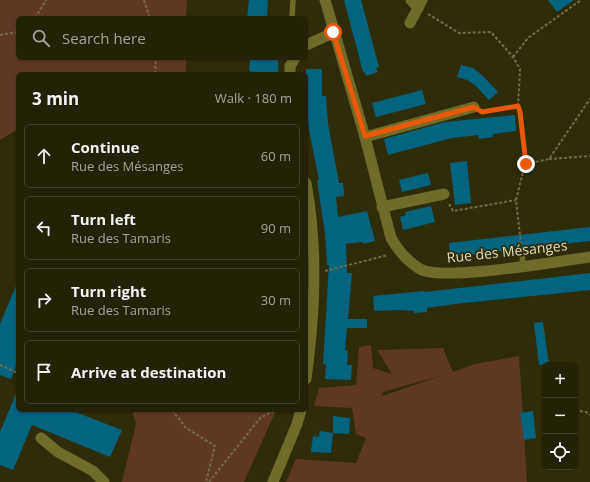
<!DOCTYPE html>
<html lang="en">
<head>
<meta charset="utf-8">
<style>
	:root { --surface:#232207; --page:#2b2a11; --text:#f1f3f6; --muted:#a3a49b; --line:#403f28 }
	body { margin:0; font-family:"Open Sans",sans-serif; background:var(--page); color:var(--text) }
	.controls { position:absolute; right:12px; bottom:12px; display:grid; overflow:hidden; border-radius:6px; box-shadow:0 1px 3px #0004 }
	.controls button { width:36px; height:36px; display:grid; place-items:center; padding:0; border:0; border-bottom:1px solid var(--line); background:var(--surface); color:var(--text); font:20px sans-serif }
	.stop { position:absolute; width:12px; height:12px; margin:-9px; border:3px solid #ea580c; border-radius:50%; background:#fff }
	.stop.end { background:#ea580c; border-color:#fff; box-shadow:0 1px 4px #0008 }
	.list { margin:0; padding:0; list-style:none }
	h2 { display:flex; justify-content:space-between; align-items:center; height:52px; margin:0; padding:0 16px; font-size:17px }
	h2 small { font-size:13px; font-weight:400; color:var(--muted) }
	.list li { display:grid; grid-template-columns:26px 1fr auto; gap:12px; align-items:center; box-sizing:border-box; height:64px; margin:0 8px 8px; padding:0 8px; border:1px solid var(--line); border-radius:6px }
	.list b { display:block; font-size:15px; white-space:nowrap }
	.list p { margin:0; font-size:13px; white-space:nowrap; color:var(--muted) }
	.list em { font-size:13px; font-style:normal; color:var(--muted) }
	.icon { flex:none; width:22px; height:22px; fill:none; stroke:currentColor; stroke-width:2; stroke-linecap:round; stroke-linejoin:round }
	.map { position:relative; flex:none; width:590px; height:482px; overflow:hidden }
	.search { position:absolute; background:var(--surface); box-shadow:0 1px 3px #0004; left:16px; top:16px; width:292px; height:44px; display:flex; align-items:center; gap:10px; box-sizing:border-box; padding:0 14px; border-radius:6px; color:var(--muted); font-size:15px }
	.panel { position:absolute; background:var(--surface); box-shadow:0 1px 3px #0004; left:16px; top:72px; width:292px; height:340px; border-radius:6px }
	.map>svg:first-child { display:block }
	.green { fill:#5e3825; fill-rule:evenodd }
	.building { fill:#04637f }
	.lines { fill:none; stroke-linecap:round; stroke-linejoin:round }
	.path { stroke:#6e6c49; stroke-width:2; stroke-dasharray:3 2; stroke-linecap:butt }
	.lane { stroke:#6f6c29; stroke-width:5.5 }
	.street { stroke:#6f6c29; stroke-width:11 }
	.route { stroke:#ea580c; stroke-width:5 }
	.labels { text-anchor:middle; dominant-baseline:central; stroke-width:3.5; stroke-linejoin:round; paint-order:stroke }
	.street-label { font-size:14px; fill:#dddcbb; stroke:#2f2d09 }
</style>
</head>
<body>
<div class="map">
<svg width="590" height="482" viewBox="0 0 590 482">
	<rect width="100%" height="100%" fill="#2f2d09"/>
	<g class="green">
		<path d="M0,0H187L186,18H18V58H186V74H18V129L0,140Z"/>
		<path d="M371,345L373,368L392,374L377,350L443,348L453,372L475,364L519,356L527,482H286L296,459L356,463L366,438L356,434L352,408L314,406L319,388L356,385L359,347ZM443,375L382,396L376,412L383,392Z"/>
		<path d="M132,410H276L244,482H122L136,424Z"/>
	</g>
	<g class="building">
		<path d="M249,0H268L267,18H247Z"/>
		<path d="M344,0H361L379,67L376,68L378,72L366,76L364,71L363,72Z"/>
		<path d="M548,0H574L557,12Z"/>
		<path d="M250,58H278V74H251V71H249Z"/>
		<path d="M461,65L473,68L482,75L498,92L489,100L476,86L467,80L457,77Z"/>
		<path d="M306,69H322V96H326L328,124L339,183H343L344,191V196L336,197L338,217L367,211L375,241L363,244V242L346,244L347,273H352L348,319H367V328H347L345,350L348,351L347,365H352L351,380L325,379L326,365L323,364L329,265H327L325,234L317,180H319L309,130L306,102Z"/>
		<path d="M422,90L426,104L376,117L372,103Z"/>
		<path d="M515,115L516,131L493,134V137L479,139L478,135L452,138L388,155L384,139L445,122Z"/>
		<path d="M467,161L471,203L455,205L450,163Z"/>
		<path d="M428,173L431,185L402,192L399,180Z"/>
		<path d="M431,206L435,222L403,230L400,217L406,215L405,212Z"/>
		<path d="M590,227V241L450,257L449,243Z"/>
		<path d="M590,273V290L455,304L427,308V312L414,313V311L400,310L374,311L373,296L424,291L425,292Z"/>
		<path d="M18,281V360L11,379L0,375V324Z"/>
		<path d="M543,322L549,365H539L534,323Z"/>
		<path d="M18,389V410H70L122,430L110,457L32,425L13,470L0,465V432Z"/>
		<path d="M533,411L536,438L524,440L520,413Z"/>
		<path d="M333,416L350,418L349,434L333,433Z"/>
		<path d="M320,431L333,433L331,453L311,452L313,436L319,437Z"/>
	</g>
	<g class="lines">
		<g class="path">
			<path d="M144,0L150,18"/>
			<path d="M428,14L459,33L491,32L513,57L520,69L518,107"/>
			<path d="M35,18L46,0"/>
			<path d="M0,35L18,32"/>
			<path d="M513,57L528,38L581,0"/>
			<path d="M155,74L156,58"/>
			<path d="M485,112L518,107L520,112L525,164L516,200L521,244"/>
			<path d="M549,159L590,156"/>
			<path d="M526,164L549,159L590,99"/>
			<path d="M449,204L453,211L516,200"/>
			<path d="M325,271L388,255"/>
			<path d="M0,365L18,373"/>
			<path d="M172,410L186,428L215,446L206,482"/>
			<path d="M575,410L586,412L590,415"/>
			<path d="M544,412L545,411"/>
			<path d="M209,482L261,417L277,410"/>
		</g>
		<g class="lane">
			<path d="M292,18L293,0"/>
			<path d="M522,253L523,266"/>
		</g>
		<g class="street">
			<path d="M325,0L365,137L391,238C398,250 407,261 420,269C442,282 559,261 590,257"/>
			<path d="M411,0L418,8L422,0"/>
			<path d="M410,23L418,8"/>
			<path d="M306,45L333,33"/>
			<path d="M290,74V66L295,58"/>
			<path d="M365,137L474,107"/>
			<path d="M306,183C318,250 315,311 306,379"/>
			<path d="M382,207L444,194"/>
			<path d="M41,438L58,452L93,471L104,482"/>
			<path d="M273,482L297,424L301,410"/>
		</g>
	</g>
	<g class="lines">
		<path class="route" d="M333,32L365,136L474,107L482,112L518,106L520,112L526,164"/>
	</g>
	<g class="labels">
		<g class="street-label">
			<text transform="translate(507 251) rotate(-6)">Rue des Mésanges</text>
		</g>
	</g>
</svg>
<div class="controls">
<button>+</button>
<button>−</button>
<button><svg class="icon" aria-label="locate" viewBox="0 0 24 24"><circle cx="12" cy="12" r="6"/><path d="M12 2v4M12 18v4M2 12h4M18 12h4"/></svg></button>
</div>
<div class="stop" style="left:333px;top:32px"></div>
<div class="stop end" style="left:526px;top:164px"></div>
<div class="search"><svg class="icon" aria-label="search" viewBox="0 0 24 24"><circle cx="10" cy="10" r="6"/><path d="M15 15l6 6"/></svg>Search here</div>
<section class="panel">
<h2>3 min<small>Walk · 180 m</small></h2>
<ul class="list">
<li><svg class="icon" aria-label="ahead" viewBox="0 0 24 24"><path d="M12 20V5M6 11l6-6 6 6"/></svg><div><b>Continue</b><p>Rue des Mésanges</p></div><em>60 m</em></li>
<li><svg class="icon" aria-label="left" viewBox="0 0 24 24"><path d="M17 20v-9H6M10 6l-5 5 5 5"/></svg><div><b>Turn left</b><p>Rue des Tamaris</p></div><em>90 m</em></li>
<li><svg class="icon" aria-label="right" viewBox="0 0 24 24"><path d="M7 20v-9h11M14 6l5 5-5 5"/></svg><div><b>Turn right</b><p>Rue des Tamaris</p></div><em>30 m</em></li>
<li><svg class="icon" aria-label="arrive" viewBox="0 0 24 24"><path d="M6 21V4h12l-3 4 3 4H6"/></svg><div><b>Arrive at destination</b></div></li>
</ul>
</section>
</div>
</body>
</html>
